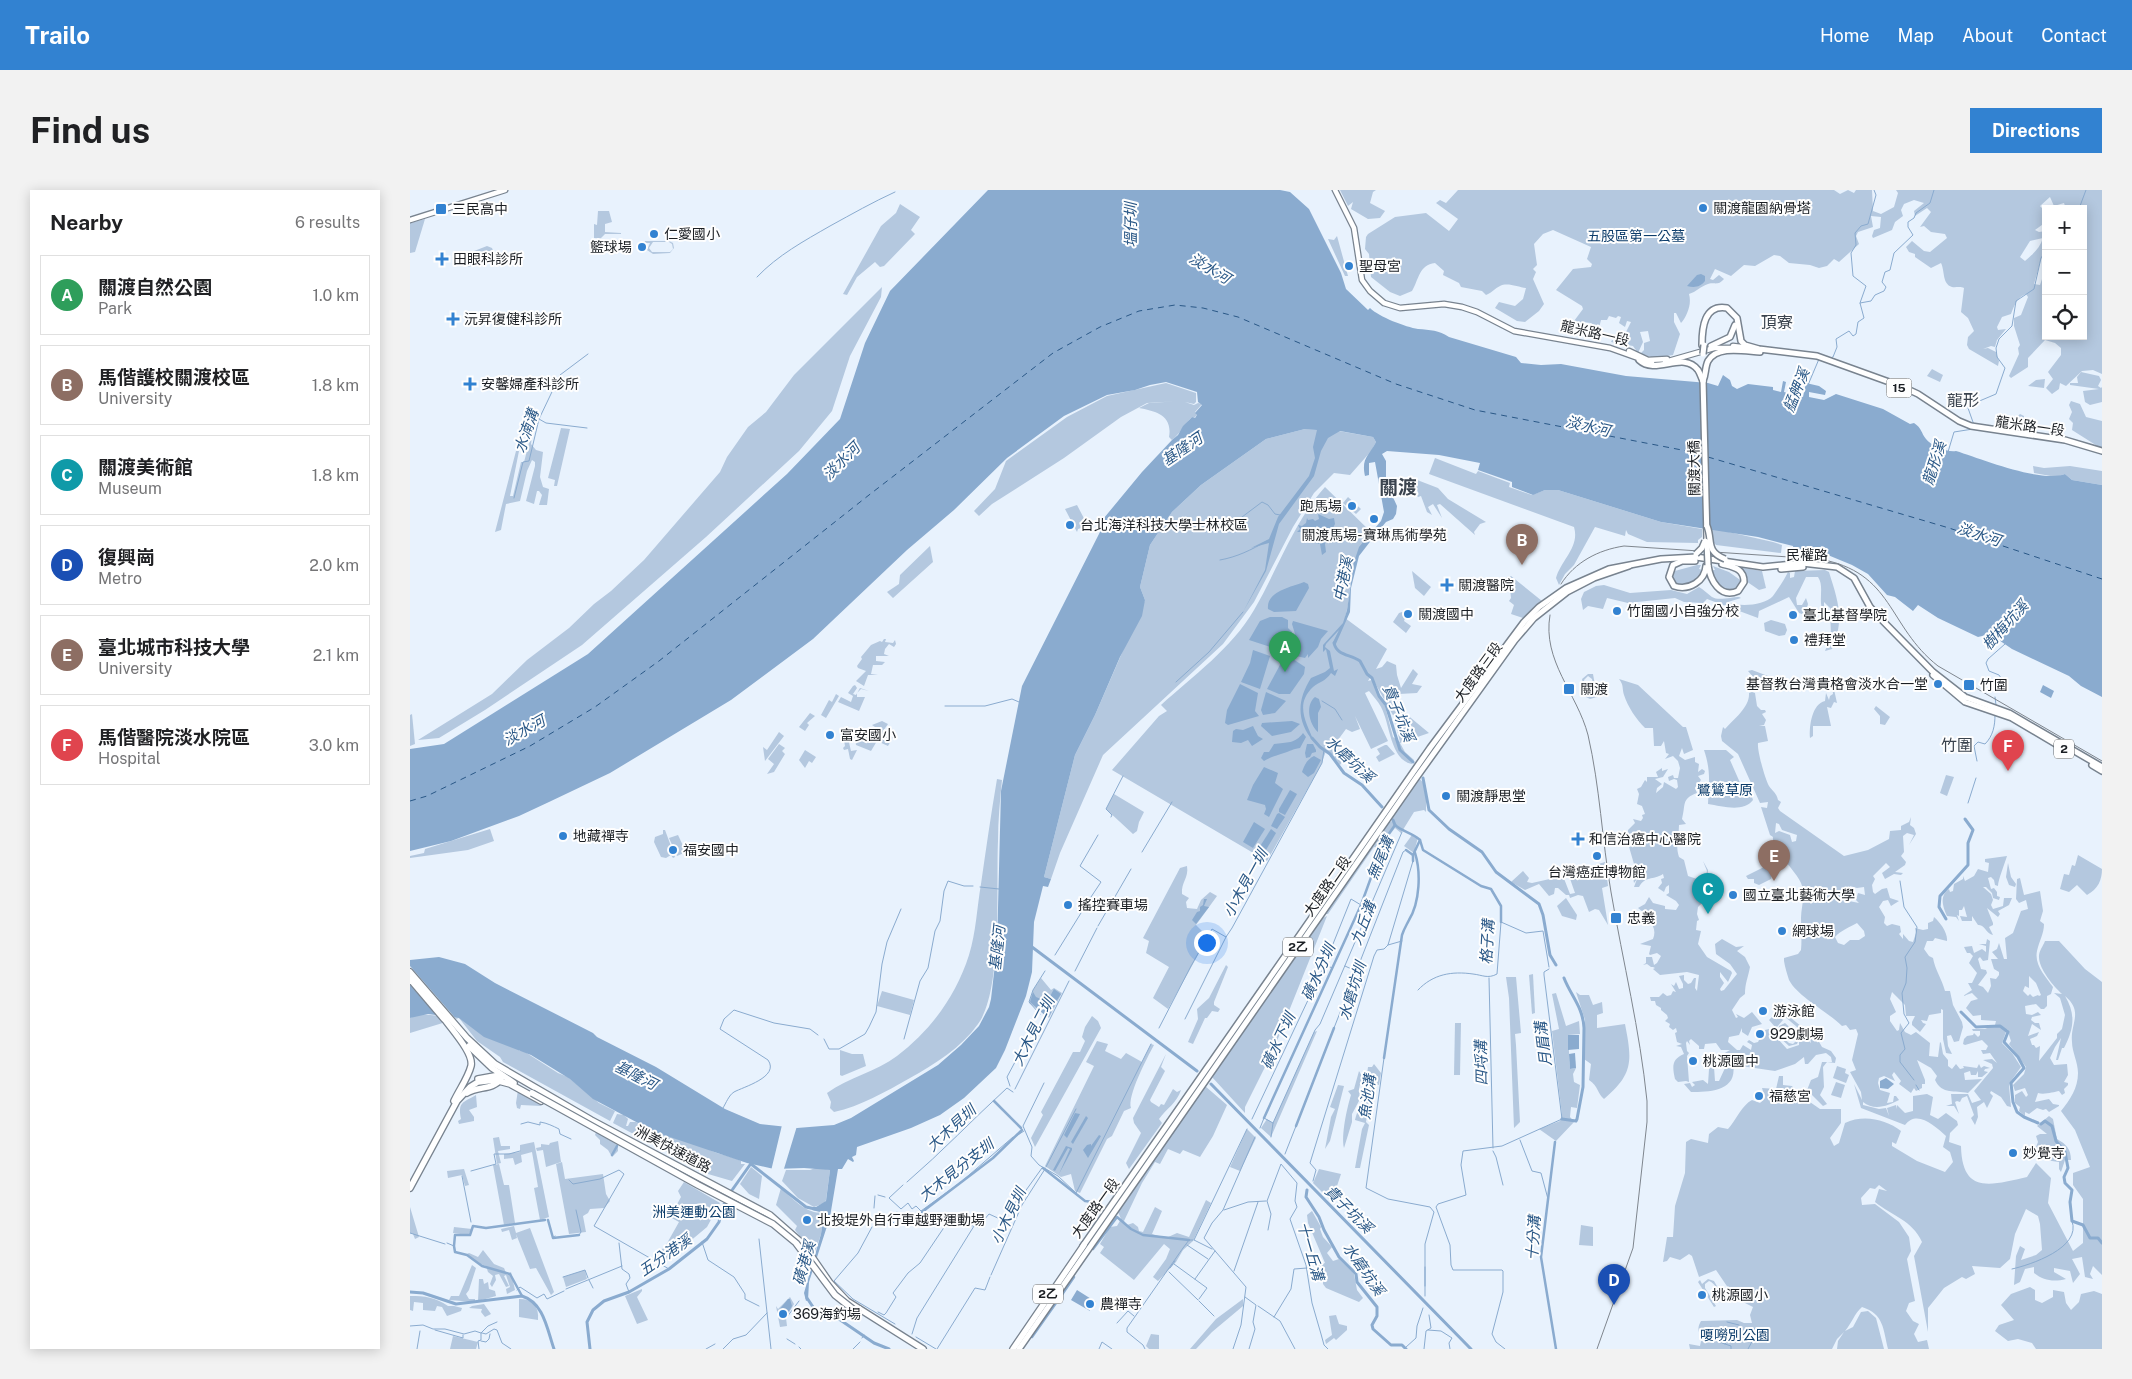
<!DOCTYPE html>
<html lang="en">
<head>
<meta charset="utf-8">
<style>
	:root { --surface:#fff; --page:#f2f2f2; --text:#202124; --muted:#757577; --line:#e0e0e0; --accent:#3282d1 }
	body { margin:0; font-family:"Public Sans","Noto Sans TC",sans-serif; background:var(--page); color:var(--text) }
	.controls { position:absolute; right:15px; top:15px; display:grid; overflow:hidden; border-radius:0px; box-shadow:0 2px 12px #0003 }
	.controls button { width:45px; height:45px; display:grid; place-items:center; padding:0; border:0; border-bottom:1px solid var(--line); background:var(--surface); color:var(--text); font:25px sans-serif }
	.you { position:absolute; left:796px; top:752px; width:18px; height:18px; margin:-12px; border:4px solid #fff; border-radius:50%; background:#1a73e8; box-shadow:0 0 0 8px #1a73e833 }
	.badge { display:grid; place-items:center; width:32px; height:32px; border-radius:50%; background:var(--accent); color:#fff; font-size:16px; font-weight:700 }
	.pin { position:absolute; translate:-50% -41px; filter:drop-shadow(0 1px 2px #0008) }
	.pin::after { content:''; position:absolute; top:26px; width:18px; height:15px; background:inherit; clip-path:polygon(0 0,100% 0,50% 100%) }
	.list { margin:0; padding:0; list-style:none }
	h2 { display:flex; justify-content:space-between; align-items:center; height:65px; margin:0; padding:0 20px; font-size:21px }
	h2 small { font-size:16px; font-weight:400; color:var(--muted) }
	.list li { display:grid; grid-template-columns:32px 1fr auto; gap:15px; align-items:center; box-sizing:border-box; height:80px; margin:0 10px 10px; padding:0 10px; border:1px solid var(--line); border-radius:0px }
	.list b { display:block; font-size:19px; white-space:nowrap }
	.list p { margin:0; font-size:16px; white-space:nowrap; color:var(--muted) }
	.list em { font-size:16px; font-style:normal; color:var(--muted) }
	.icon { flex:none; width:28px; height:28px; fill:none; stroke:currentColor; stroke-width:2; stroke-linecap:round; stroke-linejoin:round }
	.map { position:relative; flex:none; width:1692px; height:1159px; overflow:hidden; border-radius:0px }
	header { display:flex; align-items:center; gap:30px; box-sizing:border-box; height:70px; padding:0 25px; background:var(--accent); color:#fff }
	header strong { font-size:24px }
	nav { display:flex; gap:28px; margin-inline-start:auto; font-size:18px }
	.intro { display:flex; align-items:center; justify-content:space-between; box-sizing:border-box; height:120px; padding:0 30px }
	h1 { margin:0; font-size:35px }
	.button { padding:12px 22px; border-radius:0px; background:var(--accent); color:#fff; font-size:18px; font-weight:700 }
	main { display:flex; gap:30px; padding:0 30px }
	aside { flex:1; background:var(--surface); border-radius:0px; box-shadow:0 2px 12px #0003 }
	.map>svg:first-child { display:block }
	.green { fill:#b4c8df; fill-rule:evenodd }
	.water { fill:#8aabcf }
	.pier { fill:#e8f2fd }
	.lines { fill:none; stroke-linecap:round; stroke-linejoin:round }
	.stream { stroke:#8aabcf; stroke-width:1 }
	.canal { stroke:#8aabcf; stroke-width:2.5 }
	.river { stroke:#8aabcf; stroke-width:3 }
	.ferry { stroke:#2a5887; stroke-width:1; stroke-dasharray:6 5; stroke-linecap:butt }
	.secondary-casing { stroke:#78838f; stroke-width:7 }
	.primary-casing { stroke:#78838f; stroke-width:8 }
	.trunk-casing { stroke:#78838f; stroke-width:8 }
	.secondary { stroke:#fff; stroke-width:4.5 }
	.primary { stroke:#fff; stroke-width:5 }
	.trunk { stroke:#fff; stroke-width:5.5 }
	.rail { stroke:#7f868e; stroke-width:1 }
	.primary-bridge-casing { stroke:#78838f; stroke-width:8; stroke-linecap:butt }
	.trunk-bridge-casing { stroke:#78838f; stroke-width:8; stroke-linecap:butt }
	.primary-bridge { stroke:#fff; stroke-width:5 }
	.trunk-bridge { stroke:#fff; stroke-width:5.5 }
	.poi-dot { fill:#3282d1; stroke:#fefefe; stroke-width:2 }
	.labels { text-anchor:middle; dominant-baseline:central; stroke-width:4; stroke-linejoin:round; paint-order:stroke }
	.shield { fill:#fefefe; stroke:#5f6265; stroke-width:1 }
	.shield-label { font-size:12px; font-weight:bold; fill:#1b1f24 }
	.poi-label { font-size:14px; fill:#1b1f24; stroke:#fefefe; text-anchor:start }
	.park-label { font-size:14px; fill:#0d3d6b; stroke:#fefefe }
	.street-label { font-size:14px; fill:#1b1f24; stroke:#fefefe }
	.water-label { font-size:15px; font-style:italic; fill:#2a5887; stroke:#fefefe }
	.quarter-label { font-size:16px; fill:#3a434e; stroke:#fefefe }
	.district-label { font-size:19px; font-weight:bold; fill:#3a434e; stroke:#fefefe }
</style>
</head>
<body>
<header>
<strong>Trailo</strong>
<nav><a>Home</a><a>Map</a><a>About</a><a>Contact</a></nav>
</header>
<div class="intro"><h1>Find us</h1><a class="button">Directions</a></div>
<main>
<aside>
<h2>Nearby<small>6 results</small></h2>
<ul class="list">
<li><span class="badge" style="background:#2e9e5b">A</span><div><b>關渡自然公園</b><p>Park</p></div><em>1.0 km</em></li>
<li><span class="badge" style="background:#8d6e63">B</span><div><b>馬偕護校關渡校區</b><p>University</p></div><em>1.8 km</em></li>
<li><span class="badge" style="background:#0f9aa8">C</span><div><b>關渡美術館</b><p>Museum</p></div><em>1.8 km</em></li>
<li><span class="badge" style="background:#1a4fb4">D</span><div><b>復興崗</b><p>Metro</p></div><em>2.0 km</em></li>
<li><span class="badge" style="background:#8d6e63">E</span><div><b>臺北城市科技大學</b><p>University</p></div><em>2.1 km</em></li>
<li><span class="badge" style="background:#e0444e">F</span><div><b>馬偕醫院淡水院區</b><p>Hospital</p></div><em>3.0 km</em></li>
</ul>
</aside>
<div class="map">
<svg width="1692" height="1159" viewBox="0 0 1692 1159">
	<rect width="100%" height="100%" fill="#e8f2fd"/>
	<g class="green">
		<path d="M930,0H966L963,2L960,13L975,21L970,28L958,29L941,19L943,12L938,16Z"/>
		<path d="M1048,0H1424L1430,4L1438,0L1444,3L1446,0H1462L1463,21L1471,24L1484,17L1488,3L1486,0H1692V184L1683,180L1672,181L1656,196L1650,193L1649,199L1642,204L1636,198L1643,189L1638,182L1651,165V158L1645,153L1635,150L1618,168V177L1601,188L1599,186L1609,164L1608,158L1610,155L1604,136V128L1611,125L1618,107L1616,104C1607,107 1604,116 1601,124L1592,127L1587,137L1588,140L1596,139L1587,150L1585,157L1581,156L1573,159L1578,158L1586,162L1589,171L1588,176L1559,159L1557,155L1558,147L1564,141L1558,128L1551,122L1554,98C1550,96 1545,98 1542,97C1532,94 1535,81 1531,73L1521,78L1505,67V64L1499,62L1496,57L1502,51L1514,61L1520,62L1537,48L1535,44L1521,42L1514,36L1510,37L1521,22L1517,18L1505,26L1504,21L1514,13L1504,10L1494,14L1491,20L1493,26L1485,32L1482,40L1463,48L1462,46L1464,40L1470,38L1471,27L1461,26L1463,37L1448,42L1446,46L1449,54L1429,72L1424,69L1417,76L1409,78L1400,75L1379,73L1370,66L1364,65L1345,76L1334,75L1321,86L1305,79L1300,89L1303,90L1309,85L1314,89C1308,96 1306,92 1298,94C1291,96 1286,102 1279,104C1282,114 1277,126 1271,133L1266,123H1264V132L1270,144L1263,165L1245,168L1230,164L1234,160V153L1240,151L1238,141L1230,142L1233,152L1228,163L1223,156L1201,152L1202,150L1206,151L1208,149L1212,150L1221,132L1217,131L1215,137L1209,133L1211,127L1208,126L1206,128L1199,126L1197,130H1191L1189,138L1181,133L1173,132L1171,137L1161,135L1173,119L1172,116L1146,100L1163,79L1181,77L1182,74L1177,69L1181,57L1143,40L1133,44L1124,54L1127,75L1123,79L1126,82L1123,89L1134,114L1129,121L1115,132L1107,131L1085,118L1089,112L1105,116L1113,109L1116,98C1108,97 1097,92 1090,96C1085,98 1082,103 1076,105L1072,101L1051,97L1049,93L1033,85L1034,81L1025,73C1009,75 1009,89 1002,101L990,106L980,102L961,87L959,64L955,59L956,47L958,44L985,27L1016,23L1039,41L1048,29L1026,13L1030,10L1036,13ZM1640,7L1644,16L1654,13L1656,19H1673V146H1636V77L1630,95L1624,94L1632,66L1636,60V41L1629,42L1625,40L1636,32V22L1630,16ZM1633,48C1630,58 1623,64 1615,71L1610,67L1620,51Z"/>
		<path d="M490,14L510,27L501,40L505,44L474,76L470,77L465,72L447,87L437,105L433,104L471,36L486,23Z"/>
		<path d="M188,21H199L202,32L195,34V42L211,43V44H195L190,49V58H188V48H184V34L187,35Z"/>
		<path d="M15,29L5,62L0,63V33Z"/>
		<path d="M927,46L938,86H935L918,49L924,50Z"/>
		<path d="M235,51H259L263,53L264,58L260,63L243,64L237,60L240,53H236L235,61H228V54L234,53ZM243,52H259L262,54L263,59L260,62H242L239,58Z"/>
		<path d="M77,56L82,58L85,66L88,65L89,68L58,77V74L60,73L58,68L59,63Z"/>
		<path d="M472,97L471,107L440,166L422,221L389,261L296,347L172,455L75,520L29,548L8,550L82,504L117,470L159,438L184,414L201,401L234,370L310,282L317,267L338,237L356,222L384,185Z"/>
		<path d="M1522,179L1533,185L1530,192L1517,186Z"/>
		<path d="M1671,182L1689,186L1691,190L1688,196L1691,198L1692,197V212L1680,215L1675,212L1673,201L1689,199L1660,195V193H1668L1667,187Z"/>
		<path d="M1635,189L1634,198L1618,196L1626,190Z"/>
		<path d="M756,193L786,203V212L784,214L775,212L784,215L788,213L792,214L785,222L787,225L784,228L782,227C774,234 770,244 762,250L759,247C763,225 745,221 729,218L739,213L770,211L737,213L711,227L654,268L582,314L569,326L564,321L585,299L596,271L657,227L697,206Z"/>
		<path d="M1661,211L1670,214L1676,227L1692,231V259L1662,240L1663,233L1659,229L1662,222L1659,215Z"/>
		<path d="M1610,224L1614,226V236L1601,233Z"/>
		<path d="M123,238L121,254L126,260L133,262L130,287L133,297L139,299L137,315H129L132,305L129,301H127L124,314L116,311L125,276V272L122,270L117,281L110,311L96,314L91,340L85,342L106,261H109L100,306H103L111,272H114Z"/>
		<path d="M151,238L160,239L147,296H144L145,290L138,288Z"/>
		<path d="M895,239L923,240L963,247L966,252L962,260L940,285L924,283L904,303L883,337L844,412L813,454L693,565L650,663L641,689L634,687L665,565L685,525L735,410L730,397L740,355L762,322L791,295L856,249Z"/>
		<path d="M1025,268L1066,284L1068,281L1100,293L1099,297L1122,305L1135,300H1148L1251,332L1292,339V347L1288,350V353L1237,352L1218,344L1216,340L1215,346L1185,337L1164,375L1155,384L1149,395L1146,388C1151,370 1170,357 1164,337L1019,284Z"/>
		<path d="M1623,276L1634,278L1660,276L1692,281V295L1662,290L1655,284L1646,287L1624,283Z"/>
		<path d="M1002,288L1028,298L1038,309L1076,332L1070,334L1064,342L1065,345L1030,314L1027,315L1032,328L1023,314L1018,317L1022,325L1017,322L1011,306L1008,307L1006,304L1008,302Z"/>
		<path d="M915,297L962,343C934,374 945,393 935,428L977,459L966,479L972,477L977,471L986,475L987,485L991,498L1003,479L1008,484L1002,494L1012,496L1007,503L989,504L984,511L989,518L1019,543L990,553L995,562L1004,570L1002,574C980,570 980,533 971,517C968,511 963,506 959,501L955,503L978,551L961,559L945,526L950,539L942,542L936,539L922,558L932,572L930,575L921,564L916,561L911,575L857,671L702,580L749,526L757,521L751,515C783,486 822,458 844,420C867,381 884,331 915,297ZM961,486L984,527L990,552L983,547L975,516L962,490L958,491Z"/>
		<path d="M938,307L951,319L946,324L933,313Z"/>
		<path d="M667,315L678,336L668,339L667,342L655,319Z"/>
		<path d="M1301,338L1363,352L1372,355L1371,363L1306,355L1303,352Z"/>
		<path d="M520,356L523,372L483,408L477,402L489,394L490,385Z"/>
		<path d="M1287,375H1291L1289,379L1293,380C1287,392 1274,401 1262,391L1261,382Z"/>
		<path d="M1303,376L1319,382L1333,392L1331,396L1321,402L1309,398L1301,380H1305Z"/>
		<path d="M1327,377L1352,381L1356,398L1349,400L1336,391Z"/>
		<path d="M1415,380L1419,382C1428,411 1435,429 1422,459L1415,461L1421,446L1420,418L1414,412V423C1407,412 1415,397 1408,387H1396L1386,408L1387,415H1392L1396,408L1398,414L1395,425L1389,423L1379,407L1349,421L1348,428L1297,409L1293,413L1274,412L1265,408L1218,413L1197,408L1193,419L1178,416L1173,420L1171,409L1174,402L1186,396L1194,395L1220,403L1261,400L1277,404L1289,397C1294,400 1297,403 1302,407C1308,411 1322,407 1329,407L1331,408L1318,412C1328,417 1354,416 1363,406C1368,399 1374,390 1378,382L1380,383V388L1384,387L1385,381Z"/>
		<path d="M1002,381L1021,397L1014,406L1005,398Z"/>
		<path d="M1101,386L1132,411L1113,428L1101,424L1104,415L1099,411L1101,408L1100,399L1093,389Z"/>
		<path d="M992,422L996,425L994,431L1001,436L996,443L983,432L989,423Z"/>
		<path d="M1361,430L1375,434L1377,440L1375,445L1369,446L1355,441L1354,433Z"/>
		<path d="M474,449H476L475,452L483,453L485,450L486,454L484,457L479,454L475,459L474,464L479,466H466V471L475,472L472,475H463L461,484L468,485H458L454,496L446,491L456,481L448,478L447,476L452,469L451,467L461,455L470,451L472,452Z"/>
		<path d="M1342,480L1366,489L1368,492L1367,501H1359L1347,497L1344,488L1338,481Z"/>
		<path d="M1178,484H1183L1187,507L1180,509L1176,507L1172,489ZM1178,486L1182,489L1185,502L1182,507L1177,504L1174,490Z"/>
		<path d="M1421,486L1427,513L1424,512L1421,518L1417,517L1421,536H1403V546L1400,548C1399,536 1402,514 1415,511L1416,503L1419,510L1420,506L1423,504Z"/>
		<path d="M1209,489L1228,495L1273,537H1276L1283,560L1274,564L1272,558L1269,566L1275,570L1285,567V572L1289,574L1288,582L1292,579L1295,581L1294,584L1288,586L1291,590L1285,598L1287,603C1271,609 1276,614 1272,629L1276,634L1269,635C1269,647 1265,655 1269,667L1274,670L1278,686L1287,689L1296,685L1297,681L1293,671L1298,680L1297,691L1301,697L1298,699L1299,706L1288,717L1287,724L1289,730L1287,731L1286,740L1291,741L1288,754L1297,767L1321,781L1322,783L1318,792L1310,782V787L1314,793L1310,799L1311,801L1314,800L1327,784L1320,774L1306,764L1305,754L1312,749L1326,757L1334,756L1327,761L1335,767L1340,777C1338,788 1335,793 1335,804L1330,808L1322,820L1326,828L1328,827L1326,824L1334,828L1342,822L1352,834L1342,837L1338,846L1332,842V838L1329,845L1319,847L1318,852L1327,860H1330L1333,855L1341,860L1342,855L1337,852L1339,850L1344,853L1348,852L1350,848L1356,844L1355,840L1359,839L1377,859L1389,855V849L1387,854L1379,856L1368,846L1369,836L1375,833L1389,846H1394L1401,853L1400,848L1374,826L1381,828L1408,850L1412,857L1421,861L1426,868L1425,873L1417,872L1413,877L1414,897L1410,905L1417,914L1413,916L1397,900L1401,890L1408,887L1412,872H1422L1421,867L1416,863L1406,865L1398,874H1395L1394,867L1385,874L1365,881L1331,876L1340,871L1347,872L1345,868L1332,870L1329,877L1327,876L1328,872H1326L1323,874C1328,901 1300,902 1281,902L1274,894L1280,893L1282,897L1285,895L1282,892L1293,890L1298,894L1299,879L1302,876L1304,877L1305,891H1309L1315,878L1313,876L1315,871L1313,864L1320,860H1311L1306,853L1295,854L1294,859H1289V856L1281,849L1279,851L1280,855L1277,851L1276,853L1277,861L1279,863L1277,866L1279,892L1276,891L1268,892L1265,889C1262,876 1262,869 1274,864L1271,857L1266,856L1272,854L1267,852L1265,843L1267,842L1266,838L1263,840L1259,837L1260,834L1255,831L1258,828L1257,825L1251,820V818L1246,815L1245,811H1241L1240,807H1249L1253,803L1257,806L1261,805L1263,801L1266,802L1261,794L1264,796L1266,792L1269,799L1273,798V794L1269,786L1274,785V790L1278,794L1281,793L1284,788H1286L1285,798L1287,801L1289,785L1277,782L1250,785L1243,779L1245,778L1243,777H1241L1237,774L1233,775L1236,773V767H1242L1244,775L1247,773L1251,766L1247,763L1240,765L1239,764L1241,756L1230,754L1243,749C1246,742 1244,735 1238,730L1235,731L1231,726L1233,722L1228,718L1235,714L1239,707L1243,713L1255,716V719L1266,720L1269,715L1266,711L1256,705L1259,703V695L1256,697L1254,702L1248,698L1252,693L1251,689L1254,688L1253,684C1242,691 1236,685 1229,697H1224L1227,689L1224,693L1223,688L1220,686V679L1224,677V674L1215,643L1218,642V640L1225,633L1223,629L1231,631L1233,628L1232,625L1235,624L1232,616L1227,614L1229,604L1227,599L1231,597L1235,590L1237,592V587H1248L1246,582L1252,578V581L1258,579L1253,587L1245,589L1252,594L1247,598L1246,603L1253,597L1254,592L1266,599L1268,597L1267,590L1264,589L1259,591L1258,587L1263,585L1264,588H1268L1270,578L1268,571L1263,566L1255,569L1259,564L1256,563L1254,551L1251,556H1244L1243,538H1235C1226,529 1218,517 1214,505C1212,499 1214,495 1209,489ZM1377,837L1386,845L1387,850L1383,854L1379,853L1370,845L1371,838Z"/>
		<path d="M445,495L447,498L443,504L446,505L450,498L459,501L451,499L447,503V507H455L449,521L428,512L431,507L441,512L443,506L438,503L443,496Z"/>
		<path d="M1342,502L1345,503L1347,516L1351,520H1355L1356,522L1352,524L1356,530L1354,535L1349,536H1355L1358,551L1348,553C1347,560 1355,589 1359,596C1363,602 1366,602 1368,610L1371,612L1368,618L1370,621L1434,666L1458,660L1479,649L1480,641L1491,640V636L1499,632L1501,627L1500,635L1504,638L1506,644L1499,655L1504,645L1497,643L1493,646L1494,662L1491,666L1496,672L1495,675L1485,682L1493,683L1491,685L1484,684L1475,689L1472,683L1480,677L1476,673L1463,686L1465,689L1462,695L1463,702L1465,704L1472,699L1477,698L1480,708L1489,711L1481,716L1478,710L1473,711L1469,717L1475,727L1474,733L1477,736L1482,734L1490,736L1491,742L1489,744L1493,749V744L1499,751L1503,752L1506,743L1505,738L1513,740L1518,739V733L1523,731L1524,727C1530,732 1538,743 1537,751L1525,748L1523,751H1517L1514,759L1519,766L1523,768C1525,780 1532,789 1535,801H1540L1543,815L1552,832L1553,837L1549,851L1544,852L1541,845L1537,846L1538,856L1542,864L1536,863L1533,849V820L1531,819V823L1519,825L1517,831L1511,830L1513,833L1516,834L1510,842L1502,835V832L1505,826H1496L1495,815L1482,802L1480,809L1486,822L1480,826V831L1487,841L1489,840L1490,833L1495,842L1501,845L1506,842L1520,853L1519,866L1528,867L1530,852L1531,853L1533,864L1538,870V876L1542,879L1546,874L1550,879L1554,878L1553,876L1567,878L1569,874L1571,878L1574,876L1580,878L1575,879L1574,881L1578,882L1572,887H1568V881L1566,885H1561L1560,881L1554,883L1555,890L1572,889L1558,903C1545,900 1532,905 1525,890L1527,886L1521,878L1507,870L1515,890V894H1512V898L1506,901L1504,898L1501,903L1489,894L1491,891L1484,882L1482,885L1485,891L1474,886L1469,888L1468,893L1470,900L1480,903L1477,913L1483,912L1484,906H1486L1489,910C1478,916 1464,921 1453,912V915L1469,919L1476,918L1479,926L1477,918L1486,915L1487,919V915L1495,923L1503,921V906L1517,904L1523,907L1520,925L1528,929L1536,923L1547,931L1548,935L1540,943L1539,952L1551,956C1552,1005 1581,995 1617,987L1626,973L1641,988L1638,1013L1663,1061L1673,1053V1009L1663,995V983L1680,977L1665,940L1651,921C1660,910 1668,898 1668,883C1668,872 1662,862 1662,852C1660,833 1674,822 1655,806C1666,824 1664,839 1654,858H1652L1648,870H1646L1651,848L1645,857L1640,868L1644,875L1657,874L1658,885L1654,892L1658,893V895L1654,899L1655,903L1652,905L1649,901C1644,902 1634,905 1628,903L1625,912L1639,909L1643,914L1649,915V916L1639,922L1636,919L1633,920L1627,918L1619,924L1615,922V926L1609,921L1610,917L1605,913V905L1612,901L1616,907L1618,905L1615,898L1605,901L1603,895L1614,884L1616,877L1599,854L1601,851L1597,839L1592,853L1602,863L1611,877L1601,891L1599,896L1601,917L1597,916L1591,907L1581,901L1580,903L1583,906L1577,918L1574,912L1567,917L1568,927L1565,935L1561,928L1564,925L1557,906L1552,908L1550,912L1547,911L1545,912L1549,924L1544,916H1536L1542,914L1541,904H1558L1562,913L1571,910L1564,901L1583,878L1582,874L1573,870L1582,869L1587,873L1580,863L1573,864L1571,860H1576L1578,856L1572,850L1555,855L1553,854L1554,849L1557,846L1563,845L1564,843L1568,847L1570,845V841H1563L1562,839H1575L1582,836H1590L1585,835L1586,831L1571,830V825L1563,826L1556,818L1561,811L1568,809L1562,803L1553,806L1562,800L1558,793H1562L1567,783L1559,773L1563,766L1560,763H1557L1554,757L1562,756L1564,763L1572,759L1576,762V756L1569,754H1576L1577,749L1580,751L1578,770L1573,771L1570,767L1568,769L1571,779L1576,780L1577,783L1568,795L1573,797L1578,803L1581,796L1580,788L1586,789L1589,785V782L1584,779L1581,769H1588L1582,762L1587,759L1589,753L1594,769H1597L1595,748L1603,743L1611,721L1618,719L1616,710L1609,713L1606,709L1607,689L1610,688L1614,705L1630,701L1633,721L1630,731L1634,734C1634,744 1629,751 1627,761C1624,775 1636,787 1643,797L1641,804L1637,806V816L1634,819H1631L1626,814L1615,816L1616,824L1622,825L1628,822L1631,825L1622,827L1621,830L1625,833H1629L1631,840L1622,834L1618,846L1629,842L1627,846L1620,849L1622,855H1624L1626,858L1630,856L1629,871L1647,848V844L1652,839L1655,825L1650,808L1644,803L1652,804C1644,797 1628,778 1629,766C1629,761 1633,756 1635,751H1649L1675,779L1692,792V1085L1683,1076L1680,1084L1683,1089L1675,1087L1672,1067L1662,1069L1670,1084L1663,1093L1660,1081L1644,1078V1082L1656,1089C1644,1092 1634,1091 1624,1083V1077L1615,1079L1610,1092L1604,1095L1606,1066L1610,1056L1615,1059L1611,1070L1626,1065L1632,1060L1630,1034L1628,1026L1616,1019L1605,1044L1600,1069L1590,1078L1562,1076L1565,1084L1556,1089L1552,1087L1534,1098L1518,1118V1142L1504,1066L1512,1052C1502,1030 1482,1026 1465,1012L1469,999L1477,1001L1469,995L1465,999L1460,998L1451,1008L1452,1015L1465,1014L1489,1032L1499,1047L1501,1061L1497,1069L1505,1111L1499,1113L1496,1121L1503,1131L1509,1134L1504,1144L1508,1152L1517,1150L1519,1159H1478C1473,1139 1474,1124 1452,1117C1444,1124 1442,1133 1435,1141L1443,1137L1451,1122L1458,1121L1466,1128L1474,1159H1427L1428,1151L1434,1142L1427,1149L1422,1159H1280L1279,1154L1290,1156L1291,1151L1304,1153L1303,1149H1292C1288,1141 1287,1138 1291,1131L1327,1130L1334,1133H1342L1340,1125L1343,1117L1325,1108L1306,1080L1289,1087L1282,1066L1279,1064L1270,1070L1260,1067L1257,1071L1253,1072L1257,1047H1263L1265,1016L1275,983L1276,952L1281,949L1298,953L1299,944L1308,937L1318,939C1326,930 1332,915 1342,910L1350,913L1355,908L1352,898L1366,899L1369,886H1373V895L1382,896L1390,909L1397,910L1410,919H1431V933L1420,948L1424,956L1429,953L1435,933C1453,924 1476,929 1491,941L1486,954L1482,952V956L1507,971L1535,982L1543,972L1540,962L1533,957L1536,946C1525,936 1507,919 1495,935L1451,918L1444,894L1452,910L1451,902L1440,882L1446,880L1442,870L1448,844L1446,839L1440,840L1436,835L1432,836C1417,821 1388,807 1379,790C1377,784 1375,777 1374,771V768L1388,764L1391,760C1392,750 1391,739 1391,728C1391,717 1396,705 1391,693C1386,681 1361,658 1363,647L1360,645L1351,617L1357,618L1358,612L1350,613L1328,564L1312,551L1311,546L1313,537L1315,539C1324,529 1340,517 1339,503ZM1366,633L1369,634L1372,640L1387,645L1386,651L1382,652L1380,645L1369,641L1365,643ZM1440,696L1447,698L1454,697L1455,705L1448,703L1446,710L1449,713L1439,711L1437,703L1440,700ZM1447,733L1454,741L1455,746L1449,750H1440L1434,755L1428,753L1425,747C1430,741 1440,737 1447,733ZM1619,786L1626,793L1631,805L1629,806L1628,805L1623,807L1620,804L1618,806L1613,801L1615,796L1619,798Z"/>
		<path d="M426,504L429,506L416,528L411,525L419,510L422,512Z"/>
		<path d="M1466,516L1480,527L1475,535L1470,534V526L1464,519Z"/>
		<path d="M400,523L405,526L397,533L399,535L395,541L389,537Z"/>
		<path d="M2,524L5,554L0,556V525Z"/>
		<path d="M472,531L478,534L473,541L483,547L478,556L467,551L461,561L446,555L443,538H458L467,542L468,539L462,535Z"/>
		<path d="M369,542L374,546L355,571L353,557L357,560Z"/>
		<path d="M437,544L441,561L447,560L442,570L440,569L438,559L434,560L433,558L435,556L434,550Z"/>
		<path d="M369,554L375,558L372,561L375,564L364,582L357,584L364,574L358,569Z"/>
		<path d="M975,555H977L985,564L969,572L966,567L970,564L967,559Z"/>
		<path d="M1022,559L1023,560L799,883L803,872Z"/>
		<path d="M395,560L406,567L402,573L399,571L395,578L389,570Z"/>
		<path d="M1294,560H1316L1324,567L1320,570L1331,595L1337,592L1343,610C1333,623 1312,616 1298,614C1299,592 1301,581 1294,560Z"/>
		<path d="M1536,585L1544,587L1537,606L1530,603Z"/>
		<path d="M1009,588L1016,596V622L1014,620L1004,622L991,643L985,638L978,647L973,660L964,657L918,724H915L979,632H981L985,623Z"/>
		<path d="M587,589L592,590C590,610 588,630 588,651C586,695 593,801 568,834C551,858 525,874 500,888C475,902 451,916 424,922L420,918L421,912L417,903C439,887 466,882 487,866C521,840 546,806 559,765C566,743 567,717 571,694C576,659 581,624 587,589Z"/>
		<path d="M704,604L734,622L729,632L727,641L723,644L696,619Z"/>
		<path d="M80,639L84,651L58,660L0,668V666L14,663L15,659Z"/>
		<path d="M253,640H255L265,667L263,668L261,665L256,668L251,667L244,652L245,647L253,644Z"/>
		<path d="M268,645L276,662L267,666L259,648Z"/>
		<path d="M1002,645L1008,647L1004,663L994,656Z"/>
		<path d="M1668,665L1692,679C1692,690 1688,699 1677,705L1667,695L1659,702L1650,699L1654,684L1659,685L1662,675L1665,676Z"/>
		<path d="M1597,666C1595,673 1588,690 1588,696L1585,695L1584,690L1581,687L1578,688L1581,699L1584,698L1587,702V706L1590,707L1589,710L1583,708L1582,703L1576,697H1573L1581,704L1583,710L1581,715L1583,719L1593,716L1594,708H1602L1599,715L1588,721L1590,724L1588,727L1577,718L1583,733V735L1579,737L1583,745C1576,744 1575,734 1568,735L1562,726V731H1552L1550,726L1557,727L1554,716L1552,720H1549V726L1547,725L1549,731L1546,727L1537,726C1533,717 1529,706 1539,699L1540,702L1543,701L1544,694L1553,689V686L1555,691L1564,686L1568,679L1578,682L1579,673L1575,672V669Z"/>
		<path d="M1195,672L1198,696L1192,698L1198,735L1189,720L1185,719L1179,722L1173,706L1168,705L1160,708L1159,705H1156L1148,698H1145L1144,704L1139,706L1129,694L1115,700L1101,692L1113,681L1119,688L1117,692L1122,693L1153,686L1160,704L1165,703L1158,683Z"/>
		<path d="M1598,673L1601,687L1606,694L1605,697L1599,695L1596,687Z"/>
		<path d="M777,676C779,688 771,692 772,704L779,708L776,712L777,718L787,719L791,710L800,702L807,706L786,735L798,747L758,819L743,808L759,777L736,763L739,751L733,748L770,678Z"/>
		<path d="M1356,676L1357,680L1361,678L1362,680L1360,682L1362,684L1361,689L1349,695L1344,693V689H1338L1336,686Z"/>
		<path d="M1156,708L1167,725L1166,730L1152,726L1147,716Z"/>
		<path d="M917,726L863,861L835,917V923L802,887L913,728Z"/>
		<path d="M816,775L818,777L804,812V815L810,819L808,822L802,821L797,828H795L783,854L778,852L788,829L787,819L799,808Z"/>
		<path d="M1123,784L1125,823L1122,824L1119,785Z"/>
		<path d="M1096,787H1106L1111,843L1105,844L1106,855L1110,932L1104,938L1099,808Z"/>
		<path d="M631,788L641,800L644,798L652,803L639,828L619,813L623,800Z"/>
		<path d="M472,801L504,810L500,825L467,816Z"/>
		<path d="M1166,802L1170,805H1179L1183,815L1192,812L1193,823L1187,825V838L1215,834C1222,870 1224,884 1194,909C1187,903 1189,897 1179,890L1181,874L1174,869L1175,830Z"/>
		<path d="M1146,803L1156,836L1169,831L1170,844L1158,845L1160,879L1166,878L1163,884L1164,892L1170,895L1167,918L1161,917L1160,927L1164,932L1146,951L1129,939L1150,931L1152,925L1142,841L1149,839L1142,804Z"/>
		<path d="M1366,823L1373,830L1366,838L1359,830Z"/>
		<path d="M10,824L51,828L101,857L104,856L110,861L112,860L148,883L158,887L189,913L205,921L200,931L93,872L90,867L67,851L49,828L0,843V828Z"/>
		<path d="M682,826L688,831L691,838L625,957L621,948L633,925L631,922L663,862H670L675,851L672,847L675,837Z"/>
		<path d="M1045,833H1051L1050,885H1044Z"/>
		<path d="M907,841L861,947L851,938L857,929L863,933L904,842Z"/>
		<path d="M687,851L698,854L695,861L711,869L716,863L732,872L741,854L744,855C737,868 717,906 721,918L714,921L702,946L697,949L670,1003L665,1001L661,984L651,987L635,976L684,876L676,872Z"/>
		<path d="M430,860L442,864H453L456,876L432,886L430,885Z"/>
		<path d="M756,864L751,877L755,881L740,910L741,912L749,917L751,914L754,915L763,899L767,902L771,900C767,913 756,919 749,929L752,933L719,979L716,973L731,943L724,933L723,928Z"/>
		<path d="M964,874L971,883L969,895L964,894L961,899L956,932L959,935L950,978H945L952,939L955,933L945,930C947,920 953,913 953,903L958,902C961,892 956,886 958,877H962Z"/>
		<path d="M1427,876L1436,879L1435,883L1439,885L1436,893L1423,888Z"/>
		<path d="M949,881L952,886L949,899L950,909L942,924V932L934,958C931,945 937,918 941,905L938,901L944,899Z"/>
		<path d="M1426,892L1435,895L1431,908L1421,905Z"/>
		<path d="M788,893L790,894L783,905L716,999Z"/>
		<path d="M928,895L934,896L920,951L915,959L921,927L925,919L920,917Z"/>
		<path d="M795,896L817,915L803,946L790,967L773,960L770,964L758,959L750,974L745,972L732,993L714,1031L717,1035L723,1033L728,1037L729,1041L733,1042L745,1017L752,1021L742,1044L756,1048L767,1043L779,1047L796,1010L801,1013L783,1051L773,1060L766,1072L748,1091L743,1087L756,1069L760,1059L754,1054L724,1090L690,1063L694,1057L690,1054L700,1037L707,1036L711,1029L708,1022Z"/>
		<path d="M108,900L132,913L131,916L111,915L110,919L107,918L106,913Z"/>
		<path d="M66,905L67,917L59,920L64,927V931L49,934L48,931L51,929C48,912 52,913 66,905Z"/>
		<path d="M207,924L214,925L218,929L216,936H218L220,932H226C247,942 268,950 290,955C295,957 301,961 307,963C313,965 323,967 331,971V974H335L322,991L298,984L203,933Z"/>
		<path d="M1639,926L1643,929L1647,949C1656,954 1661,959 1661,970H1655L1651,982L1649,979V972L1635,970L1632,966L1633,963L1626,957L1628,952L1626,946L1630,944H1637L1627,936Z"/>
		<path d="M837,939L846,948L830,981L820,977Z"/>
		<path d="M186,942L208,955V961L202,967L198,960L190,954V950L185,945Z"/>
		<path d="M89,947L91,956H100V959L88,961L91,973L87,974L83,948Z"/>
		<path d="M148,951L151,972L136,977L133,960L127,961L126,958L131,957V954L139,955L140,953Z"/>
		<path d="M124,952L139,1027L130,1030L124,998L128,997L122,962L111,965L112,972L105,975L103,968L94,969V964L110,962V955Z"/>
		<path d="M152,972L155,989L193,984L196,1004L200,1011L194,1018L180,1019L178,1023L173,1026L176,1042L159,1044L146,974Z"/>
		<path d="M89,974L94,995H99L105,1033L94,1035L83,975Z"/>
		<path d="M341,977L352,986L349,1009L339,1004L330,994Z"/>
		<path d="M408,977L420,980L416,1010L415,1013L404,1017L388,1008L372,991L376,980H400Z"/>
		<path d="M54,979L59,995L55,996L52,985L38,988L37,981Z"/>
		<path d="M909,979L931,984L926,999L919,1009L903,993Z"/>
		<path d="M274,992L310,1013L297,1037L254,1073L245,1067L256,1055L269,1032L260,1027L271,1007L268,1001Z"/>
		<path d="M371,998C382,1008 398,1026 414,1022L411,1044L404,1065L385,1040L387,1036L366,1015Z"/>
		<path d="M0,1017L9,1047L5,1049L3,1044L0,1043Z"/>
		<path d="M902,1021L911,1037L910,1039L913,1047L922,1057L917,1063L923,1071L929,1069L944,1084L947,1100L953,1108L949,1112L916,1098L913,1094V1080L907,1079L906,1076L915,1073L898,1033L897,1025Z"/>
		<path d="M1171,1035L1183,1037V1056L1169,1055Z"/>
		<path d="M104,1036L106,1043L120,1038L144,1102L141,1105L126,1078L120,1079L106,1044L107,1048L102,1050L99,1040L92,1042L91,1039Z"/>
		<path d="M44,1037L62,1039L58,1045L43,1043Z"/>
		<path d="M73,1060L84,1074L94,1078L97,1085L101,1082L105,1100L97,1104L96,1099L100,1097L96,1085L94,1086L99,1096L96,1097L89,1084L85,1085L86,1090L82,1097L80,1094L83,1086L78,1082L76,1076L70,1074L57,1064L59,1063L68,1067Z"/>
		<path d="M62,1075L66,1078L59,1100L56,1104L59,1109H65V1112L39,1110L41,1106H49Z"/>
		<path d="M175,1080L177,1089L156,1097L153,1087Z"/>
		<path d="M69,1089H73L74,1094L78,1092L79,1099L85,1101L86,1106L68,1111Z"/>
		<path d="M1298,1089L1304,1091L1312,1105L1309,1111L1304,1113L1306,1116L1304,1117L1288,1092L1290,1090L1292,1094ZM1299,1091C1305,1093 1310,1102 1310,1108L1308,1110L1302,1109L1295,1098V1094Z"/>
		<path d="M1620,1097L1625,1100V1110L1632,1113L1643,1107V1100L1654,1102L1656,1113L1661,1120L1669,1112L1671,1104L1684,1101L1692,1104V1159H1626L1622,1153L1608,1149L1598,1151L1585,1141L1589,1135L1604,1130L1591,1115L1601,1104Z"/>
		<path d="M232,1099V1101L227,1107L238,1130L227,1134L215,1106Z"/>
		<path d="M0,1106C15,1106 25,1107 38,1116H44L52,1118L51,1121L37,1126L32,1117L27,1116L25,1121L13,1120V1113L4,1112L3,1121L0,1120Z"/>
		<path d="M380,1107L384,1114L376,1128L377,1136L370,1137L366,1116L368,1119Z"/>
		<path d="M109,1109C123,1109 129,1116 128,1130L109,1127Z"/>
		<path d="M833,1109V1116L802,1142L786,1159H780L806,1129Z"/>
		<path d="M74,1114L81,1124L75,1127L71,1122L72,1119L59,1118L62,1116Z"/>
		<path d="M926,1125L929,1134L937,1136V1140L926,1150L924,1148L916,1154L915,1150L922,1145L919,1126Z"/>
		<path d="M741,1144L749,1145V1159H739L736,1156Z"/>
		<path d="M43,1146L68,1152L66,1159H40Z"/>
	</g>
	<g class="water">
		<path d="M578,0H870L880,2L899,19L931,83L936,99L958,120L960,118C969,127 996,137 1008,139C1020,140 1029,140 1039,147L1106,167L1111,173L1131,175L1151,174L1216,186L1298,193L1308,196L1313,185L1320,190L1322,196L1327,199L1338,194L1363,197V200L1371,202L1373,191L1376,192L1374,202L1393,207L1396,193L1409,196L1416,201L1415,205L1399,202V207L1414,210L1426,204L1473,219L1500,234L1504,233C1512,238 1511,243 1516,249C1521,256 1539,263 1546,261C1572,269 1630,293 1655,284L1662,290L1692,295V507L1671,496L1659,486L1602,459L1580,444L1568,447L1528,428L1508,415L1503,421L1485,407L1477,405L1458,384L1442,375L1413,363L1400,364L1384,362L1383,356L1348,347L1251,332L1148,300H1135L1123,305L1102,297V292L1068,280L1070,273L1029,265L977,261L972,264L976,271V292L987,316L986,324L983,329L976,332L966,344L949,366L941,398L940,422L925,456L923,452L929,440L916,454L915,457L920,461L924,481L928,479L925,486L921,483C916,491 909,492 903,497C884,515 897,533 904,552C886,531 887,510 901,488L915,482L920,478L916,459L913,462V455L933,433L937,420L944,372L949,357L971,331L974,322L965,272L959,273V285L955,286C951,268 959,266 966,252L963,247L930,241L918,248L911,261L904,286L869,334L856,381L833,422L855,380L859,353L841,358L859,349L868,327L899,286L905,268L903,257L907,240L895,239L856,249L791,295L762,322L740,355L730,397L735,410L732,426L710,467L685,525L665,565L634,687L641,689L638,697L633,696L624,732L622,782L616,806L595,860L586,878L554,908L530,925L501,938L447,957L446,965L442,967L444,971L443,972L438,969L432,979H428L420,1027L399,1092L398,1110L396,1111L394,1103L411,1044L414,1023L402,1020L403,1017H406L416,1011L420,980L394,978L364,979L337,973L245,942L183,909L160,889L121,865L74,847L49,828L18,824L0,828V770L29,767L55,774L85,793L183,843L187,847L246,877L315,919L350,934L387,938L424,935L441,928L528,875L551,855L569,836L579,817L581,809L587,757L591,601L612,496L692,338L694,328L732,282L762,250L768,245L773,236L782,227L785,228L787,225L785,223L792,215L788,212L787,202L756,192L740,195L725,200L697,205L654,226L597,268L544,320L497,360L403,449L321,510L200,583L139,612L109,626L41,651L0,661V559L34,554L178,464L377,284L430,229L455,153L480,101Z"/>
		<path d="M1291,84L1295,86V91C1290,97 1285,98 1277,96L1287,85Z"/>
		<path d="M908,324L919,329L924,328L925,334L915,354L916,362L912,365L910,354L900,352L893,342H887L890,339L888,335L892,336L896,333L897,328L898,330L903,329L905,331L909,329Z"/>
		<path d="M894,392L898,394L899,398L886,421L864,422L858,419C856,401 882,397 894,392Z"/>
		<path d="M860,427H872L878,430V438L882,442L879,463L839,450L850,431Z"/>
		<path d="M883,431L918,441L911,449L908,457L898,468V464L895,468L886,466L882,463L885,444L882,434Z"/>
		<path d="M843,460L860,466L850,499L831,492L840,473Z"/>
		<path d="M875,469H883L895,477L894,484L880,504H869L857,499L871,473Z"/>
		<path d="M830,494L848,503L845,521L849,526L818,535L815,533L817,520Z"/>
		<path d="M1633,495L1644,501L1641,508L1630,502Z"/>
		<path d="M856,502L876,511L865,523L853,525L851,520Z"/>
		<path d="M905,507L909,509L911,517L908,523V542C899,534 895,515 905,507Z"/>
		<path d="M882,531L890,534L881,542L862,546L851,536L852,533Z"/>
		<path d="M843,536L848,546L853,549L842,556L838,550L831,553L822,552L823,541L826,539L833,540Z"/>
		<path d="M893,543L896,547L890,558C882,559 881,561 874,563C866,566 862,566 854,571L851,568L854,562H859L864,554C877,552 885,554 893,543Z"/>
		<path d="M897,554H903L906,560V562L902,563L900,567L896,568L895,563Z"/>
		<path d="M904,566L911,570L904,583L898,587L892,582C894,576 897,569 904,566Z"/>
		<path d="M854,577L868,583L865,593L873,599L859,627L854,624L856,619L855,615L837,610L843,595Z"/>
		<path d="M880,600L887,604L875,625L869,622V619Z"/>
		<path d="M869,623L875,627L867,639L861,636L867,624Z"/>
		<path d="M844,632L855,639L843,658L833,652Z"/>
		<path d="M861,639L866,643L853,665L847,661Z"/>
		<path d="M794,709H797L794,716L799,717L786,734L782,730L787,722L790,721V717L793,715Z"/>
		<path d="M644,799L651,804L644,815L639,827H637L620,812L623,802L626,807L636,811L632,821Z"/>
		<path d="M1158,845H1169V859L1158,860Z"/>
		<path d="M1165,863L1166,878L1160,879L1159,864Z"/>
		<path d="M1476,888L1484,894L1478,899L1470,898V891Z"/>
		<path d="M665,923L670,924L669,926L657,948L654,945Z"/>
		<path d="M676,926L678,928L663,954L661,952Z"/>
		<path d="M689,945L691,946L678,968L673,960L677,955L681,954V956Z"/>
		<path d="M656,956L662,958V960L649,984L660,959L658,958L645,981L643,980Z"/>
		<path d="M667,1100L686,1112H683L679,1119L680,1121L661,1110Z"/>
		<path d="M378,1109H380L382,1116L375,1128H370L369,1120Z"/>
	</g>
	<g class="pier">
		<path d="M0,776L47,830L28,827L0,795Z"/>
		<path d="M372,935L387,936L373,982L364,981H361Z"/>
	</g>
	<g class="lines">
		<g class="stream">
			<path d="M1667,19L1670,16L1676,0"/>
			<path d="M347,87C368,65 394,51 420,36C442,24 463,12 485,2"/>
			<path d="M1450,113L1456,96L1443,86L1441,63L1446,55L1445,43L1451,36L1458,34L1466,5L1464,0"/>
			<path d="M1420,168L1423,167L1427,157L1426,149L1439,141L1443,146L1446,144L1448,132L1454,128L1450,113L1461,111L1465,105L1474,101L1476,97L1472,92L1475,82L1480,80L1484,63L1503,45L1498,37V32L1504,28L1506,23L1520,13L1524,0"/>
			<path d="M1398,195L1409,169"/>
			<path d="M129,229L136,233L177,238"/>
			<path d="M1564,235L1558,218L1560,215L1586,204L1595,178L1587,167L1586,158L1589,149L1602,136L1606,111L1624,99L1631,68L1636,60"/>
			<path d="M1538,262L1544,242L1563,239"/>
			<path d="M104,308L113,272L119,271L129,229L150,185L178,164"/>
			<path d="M812,342L852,312L858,315L865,324L870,325"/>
			<path d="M810,370C827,367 841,360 857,351"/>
			<path d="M766,492L799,462L833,422"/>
			<path d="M1586,501L1591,488L1589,485L1579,481L1576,473L1578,469L1595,454"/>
			<path d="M1585,507L1586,515"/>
			<path d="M912,511L925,519L932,530"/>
			<path d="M535,516H575L602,509L609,512"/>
			<path d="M1567,571L1564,556L1568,552L1575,554C1583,546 1585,536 1585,525"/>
			<path d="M1558,613L1566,588"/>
			<path d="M701,627L702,625L696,619L713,586"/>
			<path d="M732,662L762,612"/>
			<path d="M1490,691L1494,717L1507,737L1505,752L1495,767L1497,778L1496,793L1492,803L1494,824L1499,833L1491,843L1495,859L1490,865V872L1504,890"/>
			<path d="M570,697L589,699"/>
			<path d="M679,710L691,692L670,676L688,645"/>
			<path d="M688,736L721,679"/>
			<path d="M978,755L992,751"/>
			<path d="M645,765L671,723"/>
			<path d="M916,775L922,778"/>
			<path d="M935,776L950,783"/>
			<path d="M665,781L687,738"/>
			<path d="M1079,788L1083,958"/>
			<path d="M1008,800C1023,784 1042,781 1063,784C1072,785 1078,789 1087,784L1091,732L1116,743L1133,741L1139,777"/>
			<path d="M630,824L619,812L623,800L635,781"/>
			<path d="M775,829L816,747"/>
			<path d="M749,838L781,776L802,739L816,747L822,738L912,573L914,560"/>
			<path d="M924,838L993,662L996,660"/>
			<path d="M414,849L419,859H429L455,844L459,837L466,822L472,774L477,752L491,719"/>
			<path d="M494,849L510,791L518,778L525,741L530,731L534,701L538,691L554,696H563"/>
			<path d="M974,868L956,998L978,1009L1020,1017L1024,1022L1015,1054V1106"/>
			<path d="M634,893L613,936L622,957L621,966L629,975L648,986L666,1003L741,854"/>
			<path d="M1506,895L1509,900"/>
			<path d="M600,896L597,887L621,842"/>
			<path d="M605,899L659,791"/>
			<path d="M313,918C316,913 319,905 324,902C333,897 370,887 358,870L310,839L314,829L324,820L364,833L400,839L408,845"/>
			<path d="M842,929L915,774L941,709L951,715"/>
			<path d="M111,934L118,932L130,935V932C137,933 143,936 149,939L150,944L161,949"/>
			<path d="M850,938L854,928L863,933"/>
			<path d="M861,947L863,933L905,840L910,834L992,642"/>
			<path d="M603,948L614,941"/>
			<path d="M1110,950L1122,981L1131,983L1138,1009"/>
			<path d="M1083,961L1086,967L1093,995"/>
			<path d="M875,964L886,936"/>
			<path d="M636,977L666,919"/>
			<path d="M61,981L86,974L84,964H99L110,961"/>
			<path d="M52,986L61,1032"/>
			<path d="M159,990L163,994L190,989L209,980L214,984L184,1036L259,1079"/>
			<path d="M903,991L906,980L900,973L964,766L967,760L974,759L978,755L1003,671"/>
			<path d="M497,992C532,962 563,929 597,898L603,902"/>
			<path d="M493,995L479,1008L491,1019L498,1013L502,1019L506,1016L511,1021L551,992L603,947"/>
			<path d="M468,1005L475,1007"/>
			<path d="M464,1018L465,1006"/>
			<path d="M516,1018L523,1013"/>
			<path d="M166,1020L171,1042L169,1045"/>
			<path d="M814,1020L838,1012L856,1011"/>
			<path d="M482,1031L487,1036L491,1031L497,1035L513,1020"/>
			<path d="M462,1037L448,1063L424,1091L443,1109L485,1134"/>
			<path d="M858,1040L861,1024L857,1011L871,974L887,993L885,1011L887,1017L880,1029L896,1075L902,1113L911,1144L914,1155L918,1159"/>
			<path d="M0,1043L35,1054"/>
			<path d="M144,1048L145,1046"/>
			<path d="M349,1049L361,1159"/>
			<path d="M292,1052L298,1070L324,1087L335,1104V1109L349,1116"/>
			<path d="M37,1053L44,1056"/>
			<path d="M209,1053L212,1079L219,1084L220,1088L216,1094L219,1102"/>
			<path d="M777,1055L798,1069"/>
			<path d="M802,1059L784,1050L837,939"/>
			<path d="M764,1074L797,1098L789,1109"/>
			<path d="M1015,1077V1096"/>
			<path d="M760,1078L765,1071"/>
			<path d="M1602,1079C1620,1075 1672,1058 1662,1031"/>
			<path d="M824,1081L848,1012"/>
			<path d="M759,1082L788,1110"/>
			<path d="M581,1085L612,1015L635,979"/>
			<path d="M153,1087L175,1080L178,1088"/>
			<path d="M785,1089L805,1061"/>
			<path d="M179,1090L183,1098"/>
			<path d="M156,1099L212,1076"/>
			<path d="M107,1100L110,1097L127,1108L134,1104L137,1109L154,1101"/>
			<path d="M835,1107L846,1115L843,1132L845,1139L839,1159"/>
			<path d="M789,1111L804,1126"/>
			<path d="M848,1116L870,1131L885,1159"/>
			<path d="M468,1122L474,1125L476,1123L486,1107L483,1103L498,1083L510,1073L537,1033L564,1036"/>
			<path d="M377,1127L389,1111"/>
			<path d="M864,1127L881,1099L884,1079L897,1078"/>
			<path d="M1317,1132L1329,1135"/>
			<path d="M707,1133L718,1121L724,1126"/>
			<path d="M0,1136L13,1135L23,1139H35L54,1144L65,1141L71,1143"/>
			<path d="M1301,1137L1303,1143L1310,1152"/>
			<path d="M25,1140L53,1148V1145"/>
			<path d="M1018,1140L1031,1141L1042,1148L1039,1153L1040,1159"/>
			<path d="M1310,1141L1311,1149"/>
			<path d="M1323,1142H1332L1345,1139"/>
			<path d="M72,1143L76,1144L84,1139L87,1140L92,1153L101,1159"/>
			<path d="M502,1144L507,1128L564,1036L568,1037L579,1024L590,1029L614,1003L632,978"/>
			<path d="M506,1147L526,1159"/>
			<path d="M452,1148L454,1145"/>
			<path d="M377,1149L385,1154"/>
			<path d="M71,1151L76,1152L79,1149L80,1144"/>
			<path d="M1311,1153L1322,1142"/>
			<path d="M1312,1153L1321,1156V1159"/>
			<path d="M1315,1154L1319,1149"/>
			<path d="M389,1157L391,1159"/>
			<path d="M995,1158L1006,1148L1007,1136L1013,1118"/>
			<path d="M7,1159L10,1141"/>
			<path d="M69,1159L68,1151L71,1150V1143L78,1136L87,1132"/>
			<path d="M296,1159L305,1154"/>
			<path d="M313,1159L323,1149L336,1145L357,1123"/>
			<path d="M443,1159L450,1152"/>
			<path d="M527,1159L565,1098L575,1100L580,1087"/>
			<path d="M689,1159L692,1152L702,1159"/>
			<path d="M735,1159L733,1155L717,1142V1138L773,1058L779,1050H783"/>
			<path d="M823,1159L831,1135L836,1097L794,1048L802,1033L813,1020L845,947"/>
			<path d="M1014,1159L1016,1141L1021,1138L1019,1125"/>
			<path d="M1095,1159L1086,1152L1082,1144L1093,1102V1081L1092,1080H1043L1041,1075L1040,1055L1026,1017L1028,1014L1056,1005L1051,975L1053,961L1092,956L1152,929L1134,785V782L1139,779"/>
			<path d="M1338,1159L1346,1144L1347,1139"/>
		</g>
		<g class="canal">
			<path d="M1010,650L1013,660L1071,696L1081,699L1091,716V732"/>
			<path d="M996,660L1003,665"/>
			<path d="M974,868L992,745C994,739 996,736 999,730C1010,712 1011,682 1005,663"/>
			<path d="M584,911L611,938"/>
			<path d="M854,928L951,715L963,682L975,656L978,645L985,635C993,642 1003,643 1010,650L1003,665V671"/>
			<path d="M886,936L924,838"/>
			<path d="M1145,952L1131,1067L1146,1159"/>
			<path d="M202,965L207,956"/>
			<path d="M633,978L675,1011L683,1012L693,1018"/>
			<path d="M487,1023L490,1030L498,1035L516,1019L583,968L612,940"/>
			<path d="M138,1030L143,1048L169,1045"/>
			<path d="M683,1059L707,1027L721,1039L733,1045L779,1050"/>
			<path d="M112,1106L100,1084L72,1076L57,1065L45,1062L44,1056L45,1045H60L63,1036L76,1038L135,1030"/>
			<path d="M649,1109L664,1087"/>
			<path d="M622,1147L646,1113"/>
		</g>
		<g class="river">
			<path d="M924,453C927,466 940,464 950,471L957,484L962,488L969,506L976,515L990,560L1003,572"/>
			<path d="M902,548L910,557L920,564L934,583L952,595L972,617"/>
			<path d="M1013,588L1019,620L1039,639L1072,662L1086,682L1129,714L1133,725L1140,765L1146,775"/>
			<path d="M983,630L985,635"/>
			<path d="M1536,729L1529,717L1530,706L1558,675V653L1563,640L1555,629"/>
			<path d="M622,757L787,881"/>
			<path d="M1551,822L1566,837L1590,836L1598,842L1594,852L1608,867L1614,878L1601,893L1603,912L1607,922L1614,927L1628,933"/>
			<path d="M801,894L1061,1159"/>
			<path d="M1152,929L1166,931L1167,929L1173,897L1174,838C1173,817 1161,806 1154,788"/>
			<path d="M1631,934L1635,931L1642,936L1646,951L1655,962L1658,978L1654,987L1655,993L1662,1000L1660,1012L1662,1031L1673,1035L1680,1048H1688L1692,1053"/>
			<path d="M341,974L396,1017L405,1019"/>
			<path d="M897,1000L896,1007L909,1027L914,1040L929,1067L946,1084L947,1092L967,1117V1126L962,1135L963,1139L981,1155H992L996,1159"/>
			<path d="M320,1003L342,972"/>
			<path d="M0,1102L13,1103L46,1114L112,1106C134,1113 137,1139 144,1159"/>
			<path d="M397,1108L403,1117L408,1121L423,1125L464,1153L479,1159"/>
			<path d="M180,1159L177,1132L183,1120L194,1111L219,1102L259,1079L297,1049L309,1032L312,1018L317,1009"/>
		</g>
		<g class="ferry">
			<path d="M1298,267L1539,338L1692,389"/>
			<path d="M0,611L17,606L120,556L185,517L249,471L459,305L643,163L690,137L729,121L765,115L793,118L828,127L986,194L1065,220L1277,261L1294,266"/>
		</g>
		<g class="secondary-casing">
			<g id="secondary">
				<path d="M925,0L944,38L952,90L960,101L974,113L990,118L1034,114L1052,117L1067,122L1104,141L1200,158L1242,173"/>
				<path d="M0,30L95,0"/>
				<path d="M1323,156L1340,158"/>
				<path d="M1219,161L1238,170L1257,169"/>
				<path d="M1255,172L1304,158H1325"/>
			</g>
		</g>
		<g class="primary-casing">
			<g id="primary">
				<path d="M1292,155C1292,138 1294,114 1317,118L1327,128L1331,151L1335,155L1349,159L1407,166L1493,197L1508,204L1549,231L1561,236L1655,250L1692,261"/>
				<path d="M1301,156L1320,147L1325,135"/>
				<path d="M1229,170C1246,186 1273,160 1288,180C1290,183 1291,187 1293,191"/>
				<path d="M1293,189L1297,349"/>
				<path d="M1293,191C1296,184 1295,177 1298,171C1307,155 1334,161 1350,162"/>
				<path d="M1285,371H1272L1263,375L1259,387L1264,396C1279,401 1295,391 1296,376"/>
				<path d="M1298,375C1300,390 1310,409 1328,401L1334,392C1334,378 1323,377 1312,374"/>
				<path d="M1371,379L1393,377"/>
				<path d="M1523,485L1555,512L1602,528L1651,557"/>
				<path d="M1682,575L1692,581"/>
				<path d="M673,1056L1020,558L1114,432L1129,417L1156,398L1199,379L1251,369L1286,367L1353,377L1392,373L1427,377L1444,388L1460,417L1467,425L1523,482L1555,507L1599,523L1692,577"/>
				<path d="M609,1159L1006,588L1105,450L1124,428L1157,402L1184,388L1219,376"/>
			</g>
		</g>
		<g class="trunk-casing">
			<g id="trunk">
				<path d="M0,782L57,848L85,874L181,930L360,1025L393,1054L420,1093L437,1111L513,1159"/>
				<path d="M0,789L34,829"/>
				<path d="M33,827C41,839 64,863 61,876C58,888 49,900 44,911"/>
				<path d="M59,856L82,878L104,893"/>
				<path d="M68,889L90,885"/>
				<path d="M57,903C68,896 83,900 91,889"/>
				<path d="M0,998L47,911L60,897L68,892L85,890L100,894L131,911"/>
				<path d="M603,1159L674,1055"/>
			</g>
		</g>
		<use href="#secondary" class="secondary"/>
		<use href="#primary" class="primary"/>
		<use href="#trunk" class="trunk"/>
		<g class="rail">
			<path d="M1151,394C1165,372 1188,360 1214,356L1409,369C1484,382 1477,436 1528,476L1692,571"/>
			<path d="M1140,425C1132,471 1167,503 1178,545C1190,597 1192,650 1201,702C1213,772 1230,841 1237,911V932L1223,1058L1187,1159"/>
		</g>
		<g class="primary-bridge-casing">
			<g id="primary-bridge">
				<path d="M1293,164L1294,155"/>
				<path d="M1297,336C1303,351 1295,361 1315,369"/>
				<path d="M1297,352L1298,375"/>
				<path d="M1286,364L1292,358L1295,351"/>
			</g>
		</g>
		<g class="trunk-bridge-casing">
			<path id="trunk-bridge" d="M122,903L288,995L363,1034L386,1053L425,1105L449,1124"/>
		</g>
		<use href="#primary-bridge" class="primary-bridge"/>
		<use href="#trunk-bridge" class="trunk-bridge"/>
	</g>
	<g class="poi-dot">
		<circle cx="1293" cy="18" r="5"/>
		<rect x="25" y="13" width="12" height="12" rx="2.5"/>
		<circle cx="244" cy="44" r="5"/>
		<circle cx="232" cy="57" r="5"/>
		<path d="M29.5 61.5h5v5h5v5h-5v5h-5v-5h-5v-5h5z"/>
		<circle cx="939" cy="76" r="5"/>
		<path d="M40.5 121.5h5v5h5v5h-5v5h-5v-5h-5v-5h5z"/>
		<path d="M57.5 186.5h5v5h5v5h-5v5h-5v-5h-5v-5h5z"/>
		<circle cx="942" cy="316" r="5"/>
		<circle cx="964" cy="329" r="5"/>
		<circle cx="660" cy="335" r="5"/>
		<path d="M1034.5 387.5h5v5h5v5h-5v5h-5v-5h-5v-5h5z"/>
		<circle cx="1207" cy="421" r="5"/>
		<circle cx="998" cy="424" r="5"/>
		<circle cx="1383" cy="425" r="5"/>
		<circle cx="1384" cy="450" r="5"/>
		<circle cx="1528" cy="494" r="5"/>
		<rect x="1553" y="489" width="12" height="12" rx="2.5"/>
		<rect x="1153" y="493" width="12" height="12" rx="2.5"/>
		<circle cx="420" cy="545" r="5"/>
		<circle cx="1036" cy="606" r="5"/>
		<circle cx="153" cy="646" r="5"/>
		<path d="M1165.5 641.5h5v5h5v5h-5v5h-5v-5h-5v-5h5z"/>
		<circle cx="263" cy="660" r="5"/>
		<circle cx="1187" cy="666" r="5"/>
		<circle cx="1323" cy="705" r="5"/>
		<circle cx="658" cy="715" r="5"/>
		<rect x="1200" y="722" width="12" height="12" rx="2.5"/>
		<circle cx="1372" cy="741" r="5"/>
		<circle cx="1353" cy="821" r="5"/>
		<circle cx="1350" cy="844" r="5"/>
		<circle cx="1283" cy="871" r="5"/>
		<circle cx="1349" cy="906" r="5"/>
		<circle cx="1603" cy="963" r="5"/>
		<circle cx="397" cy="1030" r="5"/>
		<circle cx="1292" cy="1105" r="5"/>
		<circle cx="680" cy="1114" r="5"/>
		<circle cx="373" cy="1124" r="5"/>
	</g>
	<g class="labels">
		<g class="shield">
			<rect x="1476.5" y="188.5" width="25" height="19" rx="4"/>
			<rect x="1644" y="549.5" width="20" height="19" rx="4"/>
			<rect x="873" y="747.5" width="30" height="19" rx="4"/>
			<rect x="623" y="1094.5" width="30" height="19" rx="4"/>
		</g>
		<g class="shield-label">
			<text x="1489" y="198">15</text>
			<text x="1654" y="559">2</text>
			<text x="888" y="757">2乙</text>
			<text x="638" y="1104">2乙</text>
		</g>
		<g class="poi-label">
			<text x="1303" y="18">關渡龍園納骨塔</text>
			<text x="42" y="19">三民高中</text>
			<text x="254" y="44">仁愛國小</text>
			<text x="222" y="57" text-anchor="end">籃球場</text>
			<text x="43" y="69">田眼科診所</text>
			<text x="949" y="76">聖母宮</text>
			<text x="54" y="129">沅昇復健科診所</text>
			<text x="71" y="194">安馨婦產科診所</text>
			<text x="932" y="316" text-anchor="end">跑馬場</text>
			<text x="670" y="335">台北海洋科技大學士林校區</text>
			<text x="964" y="345" text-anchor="middle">關渡馬場-寶琳馬術學苑</text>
			<text x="1048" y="395">關渡醫院</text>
			<text x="1217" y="421">竹圍國小自強分校</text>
			<text x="1008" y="424">關渡國中</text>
			<text x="1393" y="425">臺北基督學院</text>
			<text x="1394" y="450">禮拜堂</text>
			<text x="1518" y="494" text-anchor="end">基督教台灣貴格會淡水合一堂</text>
			<text x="1570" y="495">竹圍</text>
			<text x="1170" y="499">關渡</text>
			<text x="430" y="545">富安國小</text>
			<text x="1046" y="606">關渡靜思堂</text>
			<text x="163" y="646">地藏禪寺</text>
			<text x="1179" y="649">和信治癌中心醫院</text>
			<text x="273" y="660">福安國中</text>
			<text x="1187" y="682" text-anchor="middle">台灣癌症博物館</text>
			<text x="1333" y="705">國立臺北藝術大學</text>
			<text x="668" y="715">搖控賽車場</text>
			<text x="1217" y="728">忠義</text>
			<text x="1382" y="741">網球場</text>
			<text x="1363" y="821">游泳館</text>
			<text x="1360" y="844">929劇場</text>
			<text x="1293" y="871">桃源國中</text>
			<text x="1359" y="906">福慈宮</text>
			<text x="1613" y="963">妙覺寺</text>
			<text x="407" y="1030">北投堤外自行車越野運動場</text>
			<text x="1302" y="1105">桃源國小</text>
			<text x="690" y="1114">農禪寺</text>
			<text x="383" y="1124">369海釣場</text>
		</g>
		<g class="park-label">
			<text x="1226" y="46">五股區第一公墓</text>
			<text x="1315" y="600">鷺鷥草原</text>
			<text x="284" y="1022">洲美運動公園</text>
			<text x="1325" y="1145">嗄嘮別公園</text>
		</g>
		<g class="street-label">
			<text transform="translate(1185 143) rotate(13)">龍米路一段</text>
			<text transform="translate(1620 236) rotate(8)">龍米路一段</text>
			<text transform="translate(1284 278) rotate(-91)">關渡大橋</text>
			<text x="1397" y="365">民權路</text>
			<text transform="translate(1068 482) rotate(-54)">大度路三段</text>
			<text transform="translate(917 696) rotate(-55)">大度路二段</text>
			<text transform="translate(263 959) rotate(28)">洲美快速道路</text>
			<text transform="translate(685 1018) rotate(-54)">大度路一段</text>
		</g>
		<g class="water-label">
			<text transform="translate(720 35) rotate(-90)">塭仔圳</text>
			<text transform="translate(800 78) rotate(31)">淡水河</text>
			<text transform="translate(1386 200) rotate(-68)">艋舺溪</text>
			<text transform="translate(1178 236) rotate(13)">淡水河</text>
			<text transform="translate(116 241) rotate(-71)">水湳溝</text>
			<text transform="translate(772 259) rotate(-34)">基隆河</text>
			<text transform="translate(431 271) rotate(-45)">淡水河</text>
			<text transform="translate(1524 273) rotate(-72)">龍形溪</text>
			<text transform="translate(1569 344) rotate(18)">淡水河</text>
			<text transform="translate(933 389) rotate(-79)">中港溪</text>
			<text transform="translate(1595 435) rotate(-48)">樹梅坑溪</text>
			<text transform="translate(989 523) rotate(68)">貴子坑溪</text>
			<text transform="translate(114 540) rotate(-29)">淡水河</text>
			<text transform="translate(940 569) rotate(43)">水磨坑溪</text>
			<text transform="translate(970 668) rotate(-67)">無尾溝</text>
			<text transform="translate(835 693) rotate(-61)">小木見一圳</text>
			<text transform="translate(953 733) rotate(-69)">九丘溝</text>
			<text transform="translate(1077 752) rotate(-87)">格子溝</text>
			<text transform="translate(587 758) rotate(-84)">基隆河</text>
			<text transform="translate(908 782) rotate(-66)">磺水分圳</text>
			<text transform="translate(942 801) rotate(-73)">水磨坑圳</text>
			<text transform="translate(623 841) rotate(-63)">大木見二圳</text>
			<text transform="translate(868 851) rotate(-65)">磺水下圳</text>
			<text transform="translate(1133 854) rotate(-97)">月眉溝</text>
			<text transform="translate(1071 873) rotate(-91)">四埒溝</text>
			<text transform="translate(226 885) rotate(27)">基隆河</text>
			<text transform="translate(957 907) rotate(-82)">魚池溝</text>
			<text transform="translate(541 938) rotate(-42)">大木見圳</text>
			<text transform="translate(546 980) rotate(-38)">大木見分支圳</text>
			<text transform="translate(939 1019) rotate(45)">貴子坑溪</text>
			<text transform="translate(598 1026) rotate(-64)">小木見圳</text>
			<text transform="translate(1123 1048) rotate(-86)">十分溝</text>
			<text transform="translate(901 1061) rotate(74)">十一丘溝</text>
			<text transform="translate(255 1065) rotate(-35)">五分港溪</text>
			<text transform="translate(394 1073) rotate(-74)">磺港溪</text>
			<text transform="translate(954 1079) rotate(55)">水磨坑溪</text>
		</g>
		<g class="quarter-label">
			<text x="1367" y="132">頂寮</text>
			<text x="1553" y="210">龍形</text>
			<text x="1547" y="555">竹圍</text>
		</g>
		<g class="district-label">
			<text x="988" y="297">關渡</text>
		</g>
	</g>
</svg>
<div class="controls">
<button>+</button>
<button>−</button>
<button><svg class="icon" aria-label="locate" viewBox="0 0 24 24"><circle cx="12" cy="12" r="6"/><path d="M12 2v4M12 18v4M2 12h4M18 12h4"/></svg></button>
</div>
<div class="you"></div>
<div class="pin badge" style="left:875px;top:482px;background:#2e9e5b">A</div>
<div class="pin badge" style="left:1112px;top:375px;background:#8d6e63">B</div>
<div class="pin badge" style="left:1298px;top:724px;background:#0f9aa8">C</div>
<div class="pin badge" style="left:1204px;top:1115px;background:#1a4fb4">D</div>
<div class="pin badge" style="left:1364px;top:691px;background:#8d6e63">E</div>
<div class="pin badge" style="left:1598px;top:581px;background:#e0444e">F</div>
</div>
</main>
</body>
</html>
